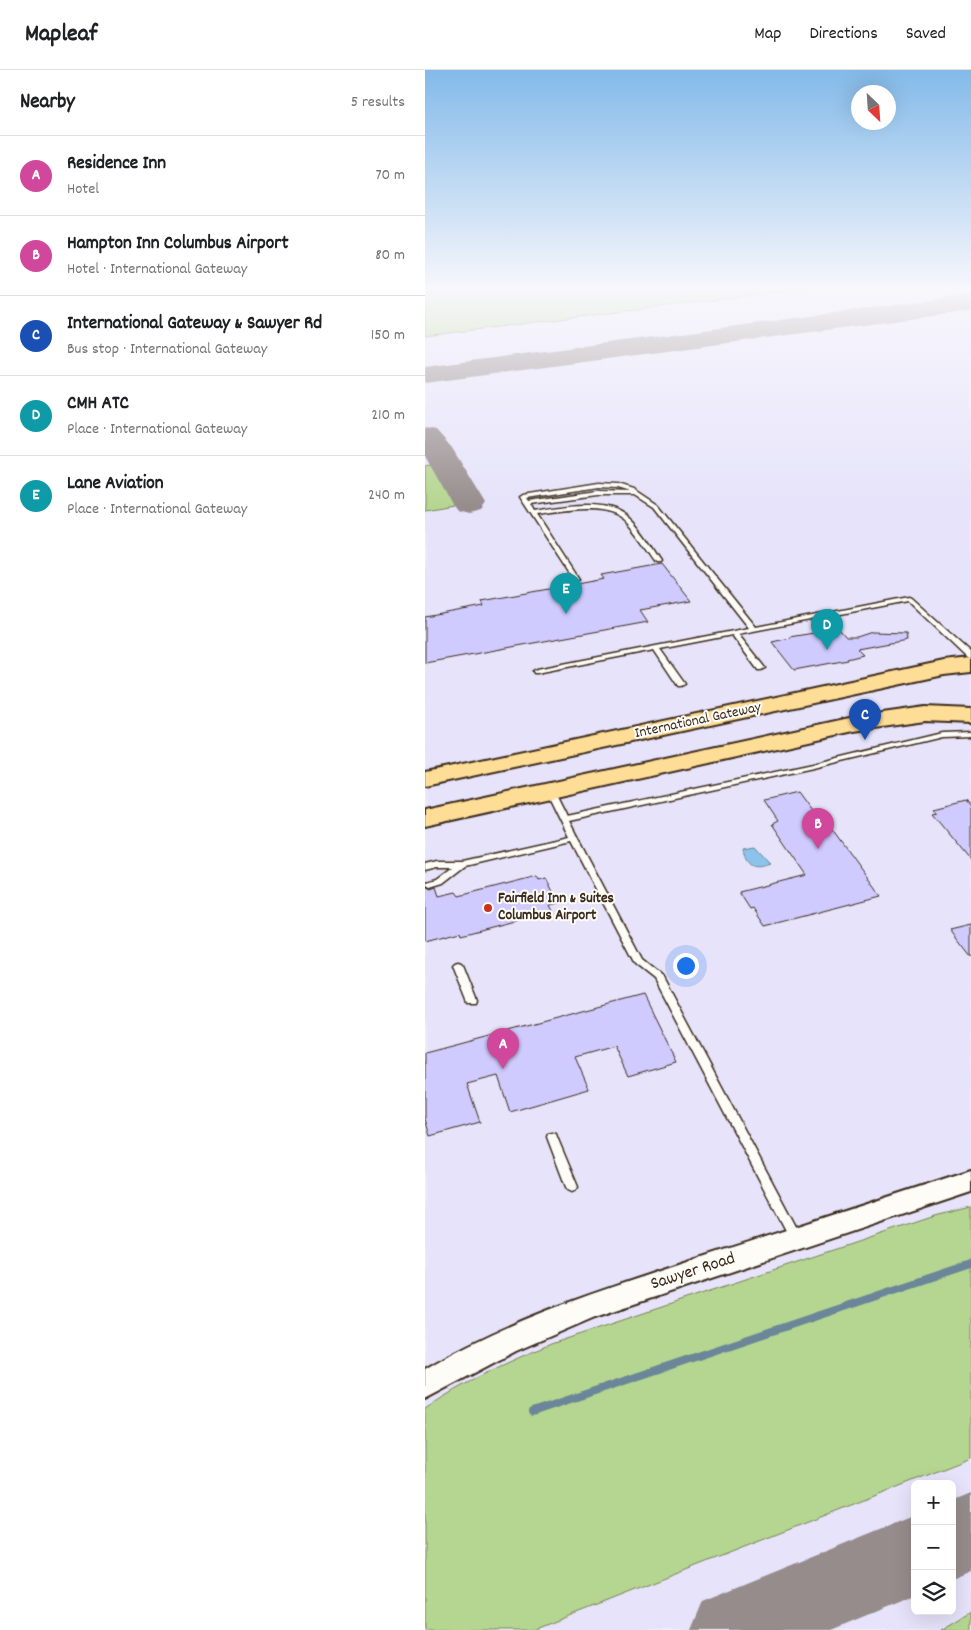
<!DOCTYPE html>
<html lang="en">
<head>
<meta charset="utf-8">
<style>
	:root { --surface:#fff; --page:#f2f2f2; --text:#202124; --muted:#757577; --line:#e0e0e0; --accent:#c8321e }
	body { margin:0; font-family:Dekko,sans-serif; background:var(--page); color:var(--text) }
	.controls { position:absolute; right:15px; bottom:15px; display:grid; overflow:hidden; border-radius:8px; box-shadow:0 5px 20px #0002 }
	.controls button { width:45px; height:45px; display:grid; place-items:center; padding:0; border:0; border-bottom:1px solid var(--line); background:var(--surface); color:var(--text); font:25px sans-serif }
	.compass { position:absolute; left:426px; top:15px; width:45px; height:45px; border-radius:50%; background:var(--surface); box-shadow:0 5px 20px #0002; rotate:155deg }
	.you { position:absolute; left:260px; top:895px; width:18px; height:18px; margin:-12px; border:4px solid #fff; border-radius:50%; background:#1a73e8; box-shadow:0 0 0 8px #1a73e833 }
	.badge { display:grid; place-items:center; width:32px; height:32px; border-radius:50%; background:var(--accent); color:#fff; font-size:16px; font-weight:700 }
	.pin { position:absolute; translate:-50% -41px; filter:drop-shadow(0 1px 2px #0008) }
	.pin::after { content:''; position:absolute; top:26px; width:18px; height:15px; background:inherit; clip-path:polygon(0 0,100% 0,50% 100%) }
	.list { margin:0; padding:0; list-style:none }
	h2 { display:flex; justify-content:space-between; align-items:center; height:65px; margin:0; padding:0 20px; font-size:21px }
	h2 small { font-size:16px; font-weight:400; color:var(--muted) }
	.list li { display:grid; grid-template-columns:32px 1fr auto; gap:15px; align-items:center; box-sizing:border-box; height:80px; padding:0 20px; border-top:1px solid var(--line) }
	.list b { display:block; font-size:19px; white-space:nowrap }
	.list p { margin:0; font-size:16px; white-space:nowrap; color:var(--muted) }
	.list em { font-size:16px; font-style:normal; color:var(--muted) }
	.icon { flex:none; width:28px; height:28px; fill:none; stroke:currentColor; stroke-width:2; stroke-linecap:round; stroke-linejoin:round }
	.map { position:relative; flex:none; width:546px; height:1560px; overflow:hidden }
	header { display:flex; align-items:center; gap:30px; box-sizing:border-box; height:70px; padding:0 25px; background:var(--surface); border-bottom:1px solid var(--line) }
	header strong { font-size:24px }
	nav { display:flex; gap:28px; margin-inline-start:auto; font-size:18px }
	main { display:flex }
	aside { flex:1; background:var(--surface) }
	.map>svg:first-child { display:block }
	.built { fill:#e6e3fa; fill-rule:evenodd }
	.green { fill:#b5d690; stroke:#788057 }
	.water { fill:#8bc3ea; stroke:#6b8698 }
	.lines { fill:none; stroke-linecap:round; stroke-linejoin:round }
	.stream { stroke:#6b8698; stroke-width:8 }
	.taxiway { fill:#968c8c; fill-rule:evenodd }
	.building { fill:#d0cbfe; stroke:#3b2a1e }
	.service-casing { stroke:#3b2a1e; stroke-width:3 }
	.tertiary-casing { stroke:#3b2a1e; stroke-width:4 }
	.primary-casing { stroke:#3b2a1e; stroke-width:4 }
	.service { fill:#fdfcf7; fill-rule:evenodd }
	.tertiary { fill:#fdfcf7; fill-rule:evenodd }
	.primary { fill:#fedd96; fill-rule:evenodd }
	.poi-dot { fill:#c8321e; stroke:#fdfcf7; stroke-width:2 }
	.labels { text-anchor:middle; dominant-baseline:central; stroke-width:4; stroke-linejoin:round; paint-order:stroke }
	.street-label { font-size:15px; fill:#3b2a1e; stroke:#fdfcf7 }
	.poi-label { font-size:15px; font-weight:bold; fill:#3b2a1e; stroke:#fdfcf7; text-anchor:start }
	.near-street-label { font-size:18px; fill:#3b2a1e; stroke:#fdfcf7 }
</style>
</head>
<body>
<header>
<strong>Mapleaf</strong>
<nav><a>Map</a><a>Directions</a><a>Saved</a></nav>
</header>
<main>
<aside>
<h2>Nearby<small>5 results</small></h2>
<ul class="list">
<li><span class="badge" style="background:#d1479c">A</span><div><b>Residence Inn</b><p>Hotel</p></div><em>70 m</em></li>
<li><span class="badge" style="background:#d1479c">B</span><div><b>Hampton Inn Columbus Airport</b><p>Hotel · International Gateway</p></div><em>80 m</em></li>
<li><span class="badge" style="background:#1a4fb4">C</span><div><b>International Gateway &amp; Sawyer Rd</b><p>Bus stop · International Gateway</p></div><em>150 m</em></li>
<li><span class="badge" style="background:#0f9aa8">D</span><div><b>CMH ATC</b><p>Place · International Gateway</p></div><em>210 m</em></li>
<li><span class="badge" style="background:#0f9aa8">E</span><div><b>Lane Aviation</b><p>Place · International Gateway</p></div><em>240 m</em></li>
</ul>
</aside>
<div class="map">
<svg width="546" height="1560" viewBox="0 0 546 1560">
	<rect width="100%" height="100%" fill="#f0edf9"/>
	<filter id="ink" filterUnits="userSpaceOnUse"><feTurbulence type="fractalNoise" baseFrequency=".02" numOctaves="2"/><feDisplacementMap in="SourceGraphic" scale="10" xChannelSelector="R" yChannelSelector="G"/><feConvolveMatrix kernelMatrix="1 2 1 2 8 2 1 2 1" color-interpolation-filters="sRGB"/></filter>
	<g filter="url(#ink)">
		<path class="built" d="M0,218H546V1560H0ZM490,1414H527V1541H490Z"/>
		<g class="green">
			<path d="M69,218H386L0,266V225Z"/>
			<path d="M4,395L15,399L34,434L0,440V396Z"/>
			<path d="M546,1137V1388L108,1560H0V1339C39,1312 82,1292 126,1274L510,1146Z"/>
			<path d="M546,1542V1560H516Z"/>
		</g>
		<path class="water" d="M330,776C335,782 341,787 345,793C329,799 321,796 318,778Z"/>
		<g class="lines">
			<path class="stream" d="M107,1342L546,1194"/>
			<g class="taxiway">
				<path d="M546,225V241L0,313V297Z"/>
				<path d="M0,358L11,360L27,378L61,434L56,441L44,444L32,441L27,434L0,386Z"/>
				<path d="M546,1423V1501L527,1509V1431Z"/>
				<path d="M490,1445V1525L406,1560H266L278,1531Z"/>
			</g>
		</g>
		<g class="building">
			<path d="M237,494L266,531L215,540L223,552L0,593V547L59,536L57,531L179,509L176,505Z"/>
			<path d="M414,559L421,567H432L447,562L481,563L482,570L432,579L438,585L422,589L423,590L369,600L347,572L365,568L364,567Z"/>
			<path d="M372,722L389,745H391L395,750L399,748L456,826L340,856L328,838L325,839L314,822L382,805L347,754L353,751L339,730Z"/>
			<path d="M541,730L546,736V790L507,743L512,742L509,738Z"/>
			<path d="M112,806L114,810L121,808L134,833L125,835L128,841L36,865L35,862L0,871V816L6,819L11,817L14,826L31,822L34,826Z"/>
			<path d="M546,855V887L525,860Z"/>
			<path d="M218,925L251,992L203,1006L189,976L150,987L164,1019L85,1042L73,1006L42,1014L55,1052L5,1066L0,1049V983Z"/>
		</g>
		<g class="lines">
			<g class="service-casing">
				<g id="service">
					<path d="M174,413L193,414L209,419L233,435L331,557L484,527L486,528L546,582V588H543L483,531L313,564L340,598L336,600H333L307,565L235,579L260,614L256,616H253L229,580L112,603H109L108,601L112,599L324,558L229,437L210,425H173L106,434L110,441C136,437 178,428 201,445C216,456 227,476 237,491L236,492H232C222,478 212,461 199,449C178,432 137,441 112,444L154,509L151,511L149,510L95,427L98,425ZM174,417L193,418L206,422L173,421L104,431L102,428Z"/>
					<path d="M546,662V666L517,667L388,698L144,751L217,890L238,907L375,1164L377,1168L375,1172L371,1173L367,1172L229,909L210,894L146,771L40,796L18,813L5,817L0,814L2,812L12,809L28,797H12L0,800V794L12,791H37L144,767L121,720L122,718H128L142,746L388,694L517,663Z"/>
					<path d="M33,892L36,893L38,895L52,930L51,933H43L42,930L28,895L30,893Z"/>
					<path d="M127,1063L131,1064L132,1067L153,1117L151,1120L147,1122L143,1120L141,1117L122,1067L123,1064Z"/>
				</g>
			</g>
			<g class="tertiary-casing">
				<path id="tertiary" d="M546,1100V1122L170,1247L91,1281L0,1329V1299C84,1249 177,1220 269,1190C361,1160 454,1130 546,1100Z"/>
			</g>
			<g class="primary-casing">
				<g id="primary">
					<path d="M546,588V602L519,605L0,716V702L519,591Z"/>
					<path d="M500,637L546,639V653L500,651L429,661L0,756V740L429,647Z"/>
				</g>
			</g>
			<use href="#service" class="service"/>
			<use href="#tertiary" class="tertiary"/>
			<use href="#primary" class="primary"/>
		</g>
	</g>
	<linearGradient id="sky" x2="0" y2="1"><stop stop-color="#83bae9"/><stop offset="0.5" stop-color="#f8f7fc"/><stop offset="1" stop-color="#f8f7fc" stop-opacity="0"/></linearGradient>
	<rect width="546" height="437" fill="url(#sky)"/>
	<circle class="poi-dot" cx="63" cy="838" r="5"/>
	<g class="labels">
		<g class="street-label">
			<text transform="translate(273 651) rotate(-12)">International Gateway</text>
		</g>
		<g class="poi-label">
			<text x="73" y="829">Fairfield Inn &amp; Suites<tspan x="73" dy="17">Columbus Airport</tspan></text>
		</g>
		<g class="near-street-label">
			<text transform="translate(268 1202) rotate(-18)">Sawyer Road</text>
		</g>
	</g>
</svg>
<div class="controls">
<button>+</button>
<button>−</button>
<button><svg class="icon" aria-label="layers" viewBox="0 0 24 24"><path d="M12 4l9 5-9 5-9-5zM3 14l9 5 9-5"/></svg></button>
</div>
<svg class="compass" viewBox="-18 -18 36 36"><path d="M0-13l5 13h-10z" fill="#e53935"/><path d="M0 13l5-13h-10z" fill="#757577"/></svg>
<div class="you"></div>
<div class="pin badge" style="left:78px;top:999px;background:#d1479c">A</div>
<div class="pin badge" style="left:393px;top:779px;background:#d1479c">B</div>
<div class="pin badge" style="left:440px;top:670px;background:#1a4fb4">C</div>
<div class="pin badge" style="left:402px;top:580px;background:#0f9aa8">D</div>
<div class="pin badge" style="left:141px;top:544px;background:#0f9aa8">E</div>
</div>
</main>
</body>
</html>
